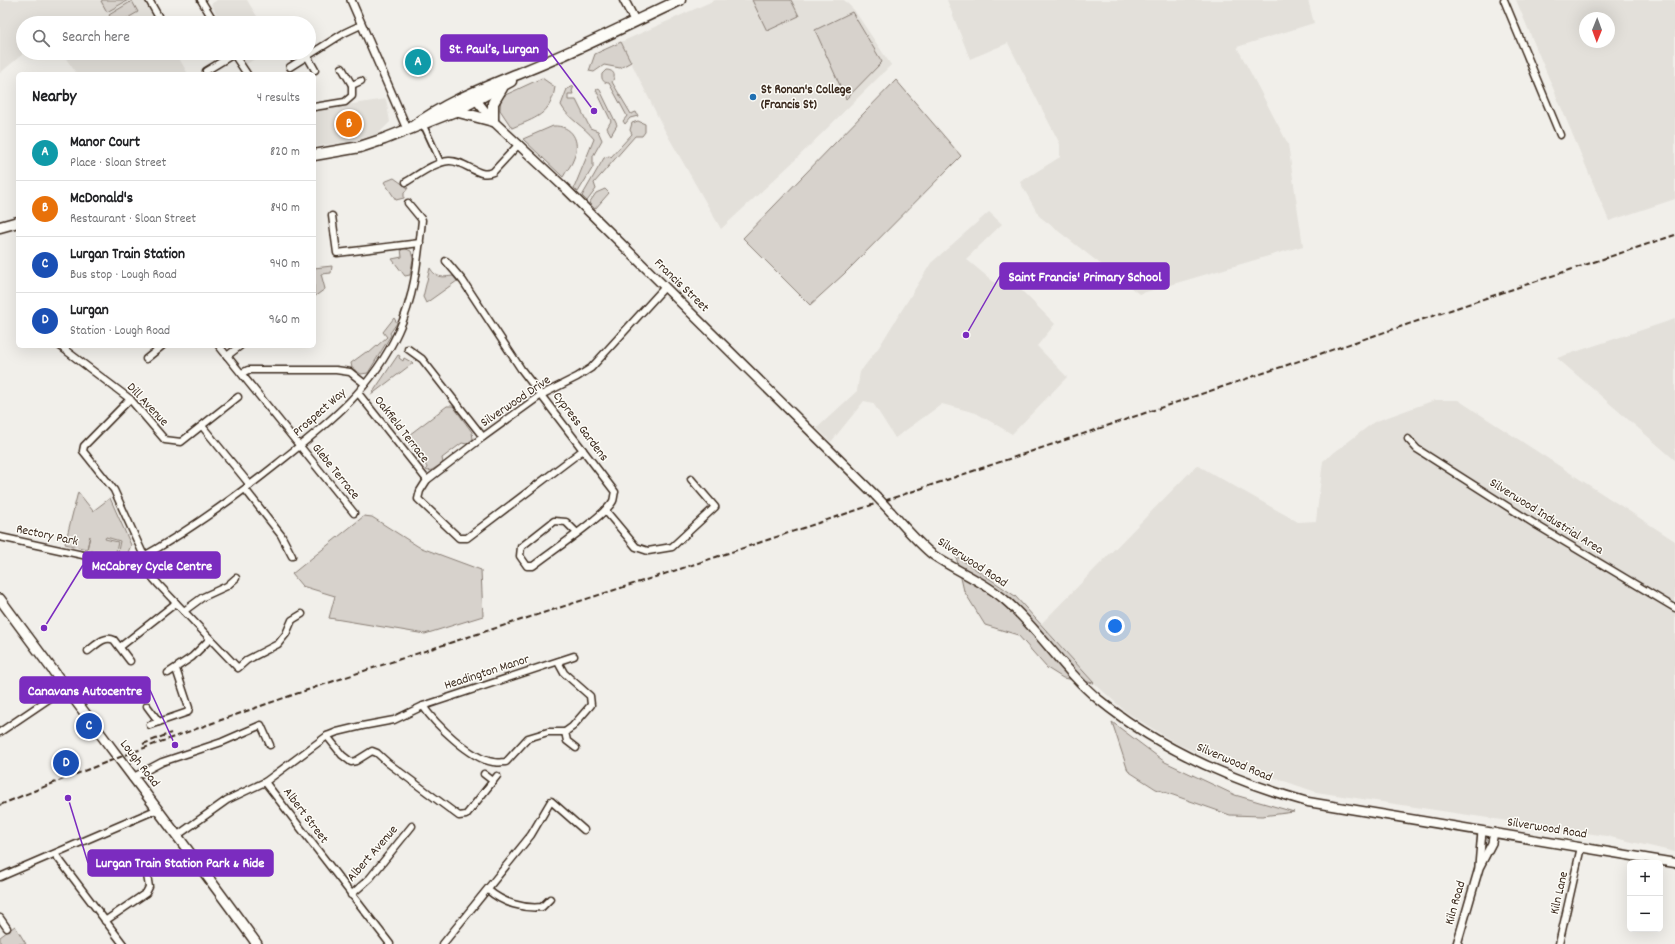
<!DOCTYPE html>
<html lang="en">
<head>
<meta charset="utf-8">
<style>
	:root { --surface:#fff; --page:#f6f6f6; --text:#202124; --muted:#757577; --line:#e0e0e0; --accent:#7c3aed }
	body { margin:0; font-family:Dekko,sans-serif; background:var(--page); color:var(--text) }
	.controls { position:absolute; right:12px; bottom:12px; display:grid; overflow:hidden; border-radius:6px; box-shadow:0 4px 16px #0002 }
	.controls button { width:36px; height:36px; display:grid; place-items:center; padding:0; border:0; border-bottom:1px solid var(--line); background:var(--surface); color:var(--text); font:20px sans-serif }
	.compass { position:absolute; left:1579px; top:12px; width:36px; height:36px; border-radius:50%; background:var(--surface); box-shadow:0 4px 16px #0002; rotate:181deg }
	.you { position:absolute; left:1115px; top:626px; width:14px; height:14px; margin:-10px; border:3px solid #fff; border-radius:50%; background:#1a73e8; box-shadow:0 0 0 6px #1a73e833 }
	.badge { display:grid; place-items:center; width:26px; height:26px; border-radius:50%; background:var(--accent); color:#fff; font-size:13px; font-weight:700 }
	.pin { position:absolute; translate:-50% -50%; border:2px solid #fff; box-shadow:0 1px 4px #0006 }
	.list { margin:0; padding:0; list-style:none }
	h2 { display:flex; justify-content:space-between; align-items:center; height:52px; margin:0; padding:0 16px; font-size:17px }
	h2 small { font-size:13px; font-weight:400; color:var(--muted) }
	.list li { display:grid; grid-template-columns:26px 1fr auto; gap:12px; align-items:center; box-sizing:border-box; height:56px; padding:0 16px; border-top:1px solid var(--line) }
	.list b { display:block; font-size:15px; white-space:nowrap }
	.list p { margin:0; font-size:13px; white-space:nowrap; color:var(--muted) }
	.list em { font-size:13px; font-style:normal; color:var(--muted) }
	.icon { flex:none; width:22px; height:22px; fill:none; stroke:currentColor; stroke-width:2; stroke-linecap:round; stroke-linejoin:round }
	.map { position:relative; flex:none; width:1675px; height:944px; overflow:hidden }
	.search { position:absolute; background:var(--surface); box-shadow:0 4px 16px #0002; left:16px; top:16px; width:300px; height:44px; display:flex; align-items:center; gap:10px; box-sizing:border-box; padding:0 14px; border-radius:22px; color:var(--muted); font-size:15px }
	.panel { position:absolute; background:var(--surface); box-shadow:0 4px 16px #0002; left:16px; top:72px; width:300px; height:276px; border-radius:6px }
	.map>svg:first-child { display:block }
	.built { fill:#e3e0da; fill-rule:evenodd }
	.green { fill:#d7d2cc; stroke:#897e75 }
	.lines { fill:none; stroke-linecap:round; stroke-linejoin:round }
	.pedestrian-casing { stroke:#3b2a1e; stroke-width:8 }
	.minor-casing { stroke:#3b2a1e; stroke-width:9 }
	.tertiary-casing { stroke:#3b2a1e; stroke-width:10 }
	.secondary-casing { stroke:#3b2a1e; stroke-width:11 }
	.primary-casing { stroke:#3b2a1e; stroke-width:12 }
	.trunk-casing { stroke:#3b2a1e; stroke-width:13 }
	.pedestrian { stroke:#fdfcf7; stroke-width:4.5 }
	.minor { stroke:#fdfcf7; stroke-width:6 }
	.tertiary { stroke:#fdfcf7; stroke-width:7 }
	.secondary { stroke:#fdfcf7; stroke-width:8 }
	.primary { stroke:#fdfcf7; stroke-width:9 }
	.trunk { stroke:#fdfcf7; stroke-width:10 }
	.rail { stroke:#3b2a1e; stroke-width:2; stroke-dasharray:6 3; stroke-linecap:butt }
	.secondary-bridge-casing { stroke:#3b2a1e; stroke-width:11; stroke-linecap:butt }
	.secondary-bridge { stroke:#fdfcf7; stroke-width:8 }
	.poi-dot { fill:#1f6fb2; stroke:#fdfcf7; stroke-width:1.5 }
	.labels { text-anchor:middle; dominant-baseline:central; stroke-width:3; stroke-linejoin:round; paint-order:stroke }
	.poi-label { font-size:13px; font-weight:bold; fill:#3b2a1e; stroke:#fdfcf7; text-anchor:start }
	.street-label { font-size:13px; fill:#3b2a1e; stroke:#fdfcf7 }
	.leader { fill:none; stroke:#7b2cbf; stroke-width:1.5 }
	.callout-dot { fill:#7b2cbf; stroke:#fdfcf7; stroke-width:1.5 }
	.callout { fill:#7b2cbf; stroke:#7b2cbf; stroke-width:1.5 }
	.callout-label { font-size:14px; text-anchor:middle; font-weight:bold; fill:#fff }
</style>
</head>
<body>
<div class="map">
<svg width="1675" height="944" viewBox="0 0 1675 944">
	<rect width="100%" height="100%" fill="#f1efea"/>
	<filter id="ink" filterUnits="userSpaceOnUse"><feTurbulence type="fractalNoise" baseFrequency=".025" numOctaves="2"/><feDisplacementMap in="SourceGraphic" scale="8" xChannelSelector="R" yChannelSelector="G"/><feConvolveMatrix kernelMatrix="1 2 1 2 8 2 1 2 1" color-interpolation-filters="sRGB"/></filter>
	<g filter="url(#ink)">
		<g class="built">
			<path d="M0,0H144L158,23H23L24,53L0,73Z"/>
			<path d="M217,0H247L261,23H221L211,4Z"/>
			<path d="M715,0H844L854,10L891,65L792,163L721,229L664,129L621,42Z"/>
			<path d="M947,0H1308L1314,23L1237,47L1288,144L1303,246L1139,294L1039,216L1020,182L1060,157V144L1008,43L970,59Z"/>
			<path d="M1516,0H1675V199L1609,221ZM1585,18H1609V42H1585Z"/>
			<path d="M62,53H176L188,74H77Z"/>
			<path d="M238,53H264L245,65Z"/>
			<path d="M386,99L390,122L378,134L352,141L314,147V110Z"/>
			<path d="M989,212L1002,224L966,259L995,283L1005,274L1055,324L1037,346L1067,377L1012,434L976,413L942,404L895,438L873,403L864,401L831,442L817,428L857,391L860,372L879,347L931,263Z"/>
			<path d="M1675,319V460L1557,358Z"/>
			<path d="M1435,400H1458L1675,541V852L1606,836L1316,792L1246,768L1210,758L1177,744L1126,712L1094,683L1041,624L1197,465L1298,522L1316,521L1323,461L1374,422Z"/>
		</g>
		<g class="green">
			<path d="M103,0H128L107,12L101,1Z"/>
			<path d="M752,0H791L799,16L767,31Z"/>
			<path d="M132,1L138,12L119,23H113L109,15Z"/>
			<path d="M852,12L882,62L846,99L815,30Z"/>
			<path d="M621,42L631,62L620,68L604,65L594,72L589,71L595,54Z"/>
			<path d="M606,70C612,70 615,73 614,78L612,82L631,114L636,112L638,116L630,118L625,124L623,121L627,116L609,83C604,83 601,80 602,74Z"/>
			<path d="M542,78L555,87C551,115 535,118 512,128L500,110L501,97Z"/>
			<path d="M896,80L961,156L844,274L810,305L743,238Z"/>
			<path d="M574,86L572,91L573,94H568V100H576L590,128L598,131L602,140L593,156V167L578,192L574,188L594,139C584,126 569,120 561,105L567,89Z"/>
			<path d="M599,88L617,125L611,135L607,128L611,121L596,90Z"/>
			<path d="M638,121L645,124V132L642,136H635L594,183L596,189L587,201L582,196L604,158L609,156L611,157L632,134L630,130L632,123Z"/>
			<path d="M553,126C572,125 581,141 574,158C572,165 566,171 563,177L523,139Z"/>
			<path d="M394,178L408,188L404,193V198L396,200L384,182Z"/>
			<path d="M605,189L609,193L595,209L589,203L596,193Z"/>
			<path d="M404,248L411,251L413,259L410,275L405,276L392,259L402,257L401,249Z"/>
			<path d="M332,266L331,273L321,274L325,289L314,297V268Z"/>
			<path d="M430,268C437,279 442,277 453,276L457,281L426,303L423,297Z"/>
			<path d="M394,318L397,323L390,333L391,335L368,373L361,374L352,368L351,363L366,352L369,353L387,337L383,332Z"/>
			<path d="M398,355L400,356L399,358L403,361L404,358L413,363L371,395Z"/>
			<path d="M447,406H453L472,432L473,439L467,444L462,443L442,458L443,463L432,470L428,471L426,470L427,467L405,438Z"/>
			<path d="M78,492L93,511L110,498L131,545L127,555L117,556L120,541L106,537L105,539L118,542L115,556L87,549L90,536L87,549L65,544Z"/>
			<path d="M364,516L372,517L419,547L481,570L483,616L425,634L329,618L335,596L302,586L292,574Z"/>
			<path d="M956,556L1015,596L1094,683L1063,678L1047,668L1018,635L985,625L964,591Z"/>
			<path d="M1112,722L1165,762L1235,795L1294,812L1262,816L1230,815L1156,789L1128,771Z"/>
			<path d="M15,926L26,944H0V937Z"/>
		</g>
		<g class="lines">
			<g class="pedestrian-casing">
				<path id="pedestrian" d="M423,124L441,163"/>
			</g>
			<g class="minor-casing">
				<g id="minor">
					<path d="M149,0L162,23"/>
					<path d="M201,0L215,23"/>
					<path d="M1504,0L1560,135"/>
					<path d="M233,53L247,74"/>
					<path d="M307,56L315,70"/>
					<path d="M290,67L344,33L361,25"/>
					<path d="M206,71L234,54"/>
					<path d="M352,85L361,81"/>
					<path d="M314,107L345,102L352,96V85L342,68"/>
					<path d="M406,182C418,175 435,162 449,161C465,160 478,179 493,172L519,144"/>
					<path d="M332,216L337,253L420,243"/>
					<path d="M446,261L463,281L521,369L615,492C614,494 614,499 613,501C606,515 548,554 533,566H527L520,556L521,547L554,521L566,522L577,533"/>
					<path d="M60,346L130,399L165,440L181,442L238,397"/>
					<path d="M219,346L354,513"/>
					<path d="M408,349L422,359L483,437"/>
					<path d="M227,356L240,346"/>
					<path d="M146,359L162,346"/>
					<path d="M242,373L248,370H336L350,372L365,384"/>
					<path d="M358,393L427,480"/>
					<path d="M130,399L84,446L83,451L114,490L144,556"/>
					<path d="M202,426L250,485"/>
					<path d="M1408,439L1417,449L1538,526L1675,608"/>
					<path d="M583,450L467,538H459L418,499L420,491L427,480L483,437L541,395L577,377L591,368L664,288"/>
					<path d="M245,489L281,535L292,556"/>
					<path d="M605,510L636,547L648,551L672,547L715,507L691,479"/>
					<path d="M0,537L115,562L123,563L137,560C186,533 233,499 277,464C327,424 371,391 398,332C415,296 418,258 422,220L408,203"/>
					<path d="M137,560L159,585L238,668L247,660L278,644L286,634L292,620L302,614"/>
					<path d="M184,611L203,597L227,586L236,578"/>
					<path d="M120,647L176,603"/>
					<path d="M88,651C96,645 105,635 114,640L130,661"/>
					<path d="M168,673L192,657L210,639"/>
					<path d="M147,706L159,722"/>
					<path d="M423,706C435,724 471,759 493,762C497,763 502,762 506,762L528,738L548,732H565L572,727L591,705L590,696L564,673L558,662"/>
					<path d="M150,725L188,712L189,708L176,669"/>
					<path d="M0,732L65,688"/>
					<path d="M565,732L567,741L576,748"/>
					<path d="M327,736L342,755L351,762L356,761L372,751L377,753L388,763L459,816L466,815L497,776"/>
					<path d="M484,774L493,781"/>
					<path d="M132,778L162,762L222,742L261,725L270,745"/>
					<path d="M265,782L390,944"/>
					<path d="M178,835L227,800L265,782L327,736L337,732L362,726L394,720L423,706L574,656"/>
					<path d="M55,854L123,944"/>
					<path d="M0,877L158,809"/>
					<path d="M488,890C503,903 523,909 542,907L550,899"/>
					<path d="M351,895L370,878L412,826"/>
					<path d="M0,918L7,928"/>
					<path d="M105,921L146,893L149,887L147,875"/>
					<path d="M443,944L531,835L551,801L584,830"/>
					<path d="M1559,944L1581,847"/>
				</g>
			</g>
			<g class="tertiary-casing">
				<g id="tertiary">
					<path d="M351,0L407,129"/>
					<path d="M1479,866L1482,831"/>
					<path d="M1457,944L1479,868L1492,843L1494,832"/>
				</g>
			</g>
			<g class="secondary-casing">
				<g id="secondary">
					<path d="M624,0L635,21"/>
					<path d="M473,96L493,121L567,190L876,496"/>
					<path d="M891,512C904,526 918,543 933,555C956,571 984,581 1005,600C1038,628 1064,671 1098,699C1159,749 1233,781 1308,802L1675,863"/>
				</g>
			</g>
			<g class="primary-casing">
				<path id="primary" d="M0,599C85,715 173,828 257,944"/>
			</g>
			<g class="trunk-casing">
				<g id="trunk">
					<path d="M455,111L493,121V103L502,88"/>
					<path d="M411,128C448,101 484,88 525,71C578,50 629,24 680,0"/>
					<path d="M314,155L360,147L384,139L455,111L511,81"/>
					<path d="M0,227L18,222"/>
				</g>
			</g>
			<use href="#pedestrian" class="pedestrian"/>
			<use href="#minor" class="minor"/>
			<use href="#tertiary" class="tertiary"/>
			<use href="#secondary" class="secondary"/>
			<use href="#primary" class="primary"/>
			<use href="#trunk" class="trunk"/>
			<g class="rail">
				<path d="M143,744L171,733"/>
				<path d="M0,805C224,711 458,641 689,566C1018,457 1346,344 1675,235"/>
			</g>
			<g class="secondary-bridge-casing">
				<path id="secondary-bridge" d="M876,496L891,512"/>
			</g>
			<use href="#secondary-bridge" class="secondary-bridge"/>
		</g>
	</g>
	<circle class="poi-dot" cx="753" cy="97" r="4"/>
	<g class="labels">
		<g class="poi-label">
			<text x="761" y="90">St Ronan's College<tspan x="761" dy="15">(Francis St)</tspan></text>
		</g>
		<g class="street-label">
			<text transform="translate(681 286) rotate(44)">Francis Street</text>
			<text transform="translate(516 402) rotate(-34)">Silverwood Drive</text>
			<text transform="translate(147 405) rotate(47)">Dill Avenue</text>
			<text transform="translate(320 413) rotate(-41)">Prospect Way</text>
			<text transform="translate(580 427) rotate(53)">Cypress Gardens</text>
			<text transform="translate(401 430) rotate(52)">Oakfield Terrace</text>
			<text transform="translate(335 472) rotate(51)">Glebe Terrace</text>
			<text transform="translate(1546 517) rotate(32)">Silverwood Industrial Area</text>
			<text transform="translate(47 536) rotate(12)">Rectory Park</text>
			<text transform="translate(972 563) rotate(33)">Silverwood Road</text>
			<text transform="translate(487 673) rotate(-18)">Headington Manor</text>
			<text transform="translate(1234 763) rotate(23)">Silverwood Road</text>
			<text transform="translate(139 764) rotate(52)">Lough Road</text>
			<text transform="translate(305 816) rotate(53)">Albert Street</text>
			<text transform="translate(1547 829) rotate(9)">Silverwood Road</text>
			<text transform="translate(373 854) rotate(-49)">Albert Avenue</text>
			<text transform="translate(1560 893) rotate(-77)">Kiln Lane</text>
			<text transform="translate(1456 903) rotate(-74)">Kiln Road</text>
		</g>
	</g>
	<path class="leader" d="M594 111L547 48M966 335L1000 276M44 628L83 565M175 745L150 690M68 798L88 863"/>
	<g class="callout-dot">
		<circle cx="594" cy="111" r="4"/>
		<circle cx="966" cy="335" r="4"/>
		<circle cx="44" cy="628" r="4"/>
		<circle cx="175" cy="745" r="4"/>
		<circle cx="68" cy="798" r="4"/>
	</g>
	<g class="callout">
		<rect x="441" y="35" width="106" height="26" rx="4"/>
		<rect x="1000" y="263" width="169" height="26" rx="4"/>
		<rect x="83" y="552" width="137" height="26" rx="4"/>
		<rect x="20" y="677" width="130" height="26" rx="4"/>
		<rect x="88" y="850" width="185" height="26" rx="4"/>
	</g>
	<g class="callout-label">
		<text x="494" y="53">St. Paul’s, Lurgan</text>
		<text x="1085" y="281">Saint Francis' Primary School</text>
		<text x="152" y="570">McCabrey Cycle Centre</text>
		<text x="85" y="695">Canavans Autocentre</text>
		<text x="180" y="867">Lurgan Train Station Park &amp; Ride</text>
	</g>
</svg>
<div class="controls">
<button>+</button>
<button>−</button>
</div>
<svg class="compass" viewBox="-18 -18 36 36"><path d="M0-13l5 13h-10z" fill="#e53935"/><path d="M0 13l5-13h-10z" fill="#757577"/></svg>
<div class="you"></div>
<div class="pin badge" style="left:418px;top:62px;background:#0f9aa8">A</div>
<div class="pin badge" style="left:349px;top:124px;background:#e8710a">B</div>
<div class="pin badge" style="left:89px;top:726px;background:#1a4fb4">C</div>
<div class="pin badge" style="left:66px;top:763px;background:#1a4fb4">D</div>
<div class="search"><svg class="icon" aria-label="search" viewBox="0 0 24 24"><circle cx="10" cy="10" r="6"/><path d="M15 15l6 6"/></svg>Search here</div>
<section class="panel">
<h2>Nearby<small>4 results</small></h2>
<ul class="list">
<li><span class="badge" style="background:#0f9aa8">A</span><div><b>Manor Court</b><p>Place · Sloan Street</p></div><em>820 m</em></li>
<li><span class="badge" style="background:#e8710a">B</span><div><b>McDonald's</b><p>Restaurant · Sloan Street</p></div><em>840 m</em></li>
<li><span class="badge" style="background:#1a4fb4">C</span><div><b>Lurgan Train Station</b><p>Bus stop · Lough Road</p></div><em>940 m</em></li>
<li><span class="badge" style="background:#1a4fb4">D</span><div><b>Lurgan</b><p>Station · Lough Road</p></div><em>960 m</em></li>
</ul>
</section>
</div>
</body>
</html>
